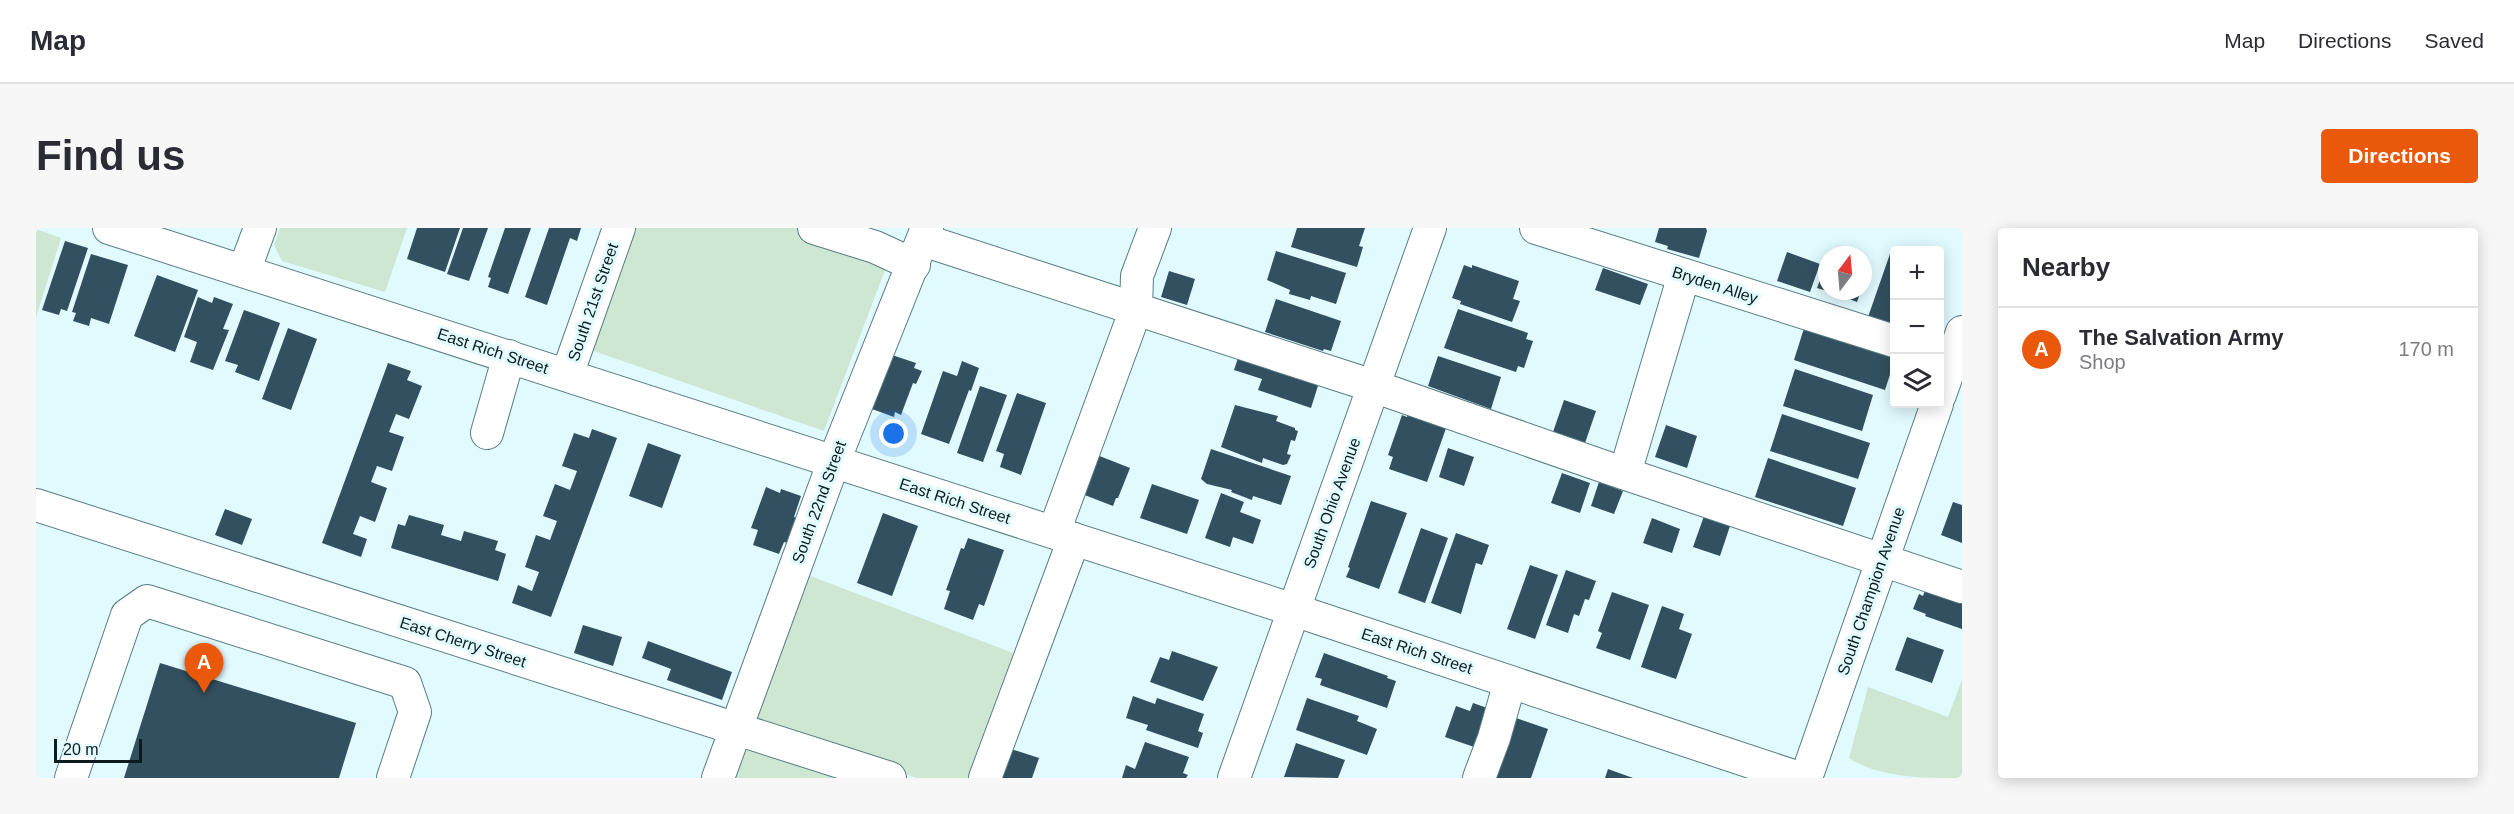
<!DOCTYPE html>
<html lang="en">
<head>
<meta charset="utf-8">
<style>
	:root { --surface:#fff; --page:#f7f7f7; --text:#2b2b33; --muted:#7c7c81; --line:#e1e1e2; --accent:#ea580c }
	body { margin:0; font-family:Helvetica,sans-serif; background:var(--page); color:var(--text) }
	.controls { position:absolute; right:18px; top:18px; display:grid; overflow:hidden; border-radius:6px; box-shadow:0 3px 15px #0003 }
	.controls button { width:54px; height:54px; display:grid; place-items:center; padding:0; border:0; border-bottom:2px solid var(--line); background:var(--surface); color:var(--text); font:30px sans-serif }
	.compass { position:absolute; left:1782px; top:18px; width:54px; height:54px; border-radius:50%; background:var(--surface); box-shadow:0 3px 15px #0003; rotate:16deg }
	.scale { position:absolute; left:18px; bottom:15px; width:88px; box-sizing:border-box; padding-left:6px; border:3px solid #0c1c1e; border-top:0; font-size:16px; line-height:21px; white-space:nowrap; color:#0c1c1e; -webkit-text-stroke:4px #e1fafe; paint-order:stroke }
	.you { position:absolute; left:858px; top:206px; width:21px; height:21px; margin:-15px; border:4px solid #fff; border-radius:50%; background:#1a73e8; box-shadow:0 0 0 9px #1a73e833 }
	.badge { display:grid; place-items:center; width:39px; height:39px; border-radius:50%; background:var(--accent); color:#fff; font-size:20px; font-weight:700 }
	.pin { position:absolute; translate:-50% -50px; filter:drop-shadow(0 2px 3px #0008) }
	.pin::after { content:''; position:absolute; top:32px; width:21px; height:18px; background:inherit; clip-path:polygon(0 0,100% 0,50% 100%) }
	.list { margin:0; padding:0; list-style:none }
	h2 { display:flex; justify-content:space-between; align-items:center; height:78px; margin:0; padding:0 24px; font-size:26px }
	h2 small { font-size:20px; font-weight:400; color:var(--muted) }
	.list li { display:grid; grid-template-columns:39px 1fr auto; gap:18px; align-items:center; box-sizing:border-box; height:84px; padding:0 24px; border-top:2px solid var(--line) }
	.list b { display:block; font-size:22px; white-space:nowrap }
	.list p { margin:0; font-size:20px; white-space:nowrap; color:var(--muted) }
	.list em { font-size:20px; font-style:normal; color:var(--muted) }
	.icon { flex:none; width:33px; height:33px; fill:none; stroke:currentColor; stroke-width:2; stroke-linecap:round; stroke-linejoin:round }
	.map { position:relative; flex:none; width:1926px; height:550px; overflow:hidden; border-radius:6px }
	header { display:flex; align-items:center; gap:36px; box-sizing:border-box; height:84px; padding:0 30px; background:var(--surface); border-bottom:2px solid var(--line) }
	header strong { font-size:28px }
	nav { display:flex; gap:33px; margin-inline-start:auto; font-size:21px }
	.intro { display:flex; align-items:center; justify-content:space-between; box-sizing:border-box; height:144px; padding:0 36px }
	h1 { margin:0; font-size:42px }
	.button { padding:15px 27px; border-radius:6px; background:var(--accent); color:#fff; font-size:21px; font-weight:700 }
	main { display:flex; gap:36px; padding:0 36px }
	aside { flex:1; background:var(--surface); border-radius:6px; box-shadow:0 3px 15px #0003 }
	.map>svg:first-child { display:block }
	.green { fill:#cde7d3 }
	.building { fill:#335060 }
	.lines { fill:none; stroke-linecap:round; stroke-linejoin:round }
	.minor-casing { stroke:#577e83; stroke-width:34 }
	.minor { stroke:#fff; stroke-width:32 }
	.labels { text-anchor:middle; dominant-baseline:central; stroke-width:6; stroke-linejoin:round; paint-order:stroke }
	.street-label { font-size:16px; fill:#0c1c1e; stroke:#e1fafe }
</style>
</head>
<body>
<header>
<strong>Map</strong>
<nav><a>Map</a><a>Directions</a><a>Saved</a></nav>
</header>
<div class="intro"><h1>Find us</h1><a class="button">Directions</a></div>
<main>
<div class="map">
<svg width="1926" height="550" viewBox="0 0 1926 550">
	<rect width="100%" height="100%" fill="#e1fafe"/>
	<g class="green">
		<path d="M244,0H371L349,64L246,33L238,17Z"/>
		<path d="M599,0H764L854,29L788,203L555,122Z"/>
		<path d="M0,1L25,10L0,89Z"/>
		<path d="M769,346L980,426L936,550H881L717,493Z"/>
		<path d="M1926,452V550C1887,550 1844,550 1813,530L1832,459L1912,489Z"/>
		<path d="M711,508L836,550H697Z"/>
	</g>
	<g class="building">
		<path d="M381,0H424L409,44L371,31Z"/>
		<path d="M427,0H452L433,53L411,46Z"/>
		<path d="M469,0H495L472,66L452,59L455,50L452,49Z"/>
		<path d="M513,0H545L541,13L534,10L511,77L489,69Z"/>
		<path d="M1261,0H1329L1323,18L1327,19L1321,39L1255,19Z"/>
		<path d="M1623,0H1670L1671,3L1663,30L1631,21L1632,18L1619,14Z"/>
		<path d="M29,13L52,20L31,83L25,81L23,87L6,82Z"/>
		<path d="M1240,23L1310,45L1300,76L1275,68L1274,72L1253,66L1254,62L1231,52Z"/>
		<path d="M1855,23L1858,24V98L1832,89Z"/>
		<path d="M1751,24L1784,36L1774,64L1741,53Z"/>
		<path d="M55,26L92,37L73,96L55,90L53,98L37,93L40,85L36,84Z"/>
		<path d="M1791,33V63L1781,60Z"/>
		<path d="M1428,37L1436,40V37L1483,53L1477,71L1484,73L1476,94L1424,76L1425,73L1416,70Z"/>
		<path d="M1567,40L1612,56L1604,77L1559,62Z"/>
		<path d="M1133,43L1159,51L1151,77L1125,69Z"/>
		<path d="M121,47L162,62L139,124L98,108Z"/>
		<path d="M1792,63H1825L1821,74Z"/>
		<path d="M162,69L176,75L178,69L197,76L187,101L193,102L177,142L154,134L161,114L148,109Z"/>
		<path d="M1240,71L1305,93L1295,123L1288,121L1287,123L1229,104Z"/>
		<path d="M1422,81L1492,105L1490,111L1497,113L1488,140L1482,138L1480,144L1408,120Z"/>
		<path d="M208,82L244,95L223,153L199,144L202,137L189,133Z"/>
		<path d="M1770,94L1858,122V134L1849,162L1758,132Z"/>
		<path d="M252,100L281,111L255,182L226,171Z"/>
		<path d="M1205,121L1285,148L1275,180L1222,162L1226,151L1198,142Z"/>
		<path d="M856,127L880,135L878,140L886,143L880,156L877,155L865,187L859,184L858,189L836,181Z"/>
		<path d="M1402,128L1465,149L1455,181L1392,158Z"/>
		<path d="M926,133L943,140L935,163L933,162L913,216L885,206L907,143L921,148Z"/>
		<path d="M352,135L375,143L371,152L386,158L373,191L360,186L353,204L368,209L356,243L341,238L335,254L351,260L339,294L324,288L317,306L331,311L325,329L286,315Z"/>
		<path d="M1759,141L1837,167L1826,203L1747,178Z"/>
		<path d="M944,158L971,167L947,234L921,225Z"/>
		<path d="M981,165L1010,175L985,247L964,239L968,226L960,223Z"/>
		<path d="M1528,172L1560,183L1549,215L1517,204Z"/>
		<path d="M1376,176L1414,189L1391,254L1353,241L1357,229L1352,227L1366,187L1371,189Z"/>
		<path d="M1199,177L1242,188L1240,193L1259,200V202L1262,203L1259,213L1255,212L1251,226L1255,227L1251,236L1247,237L1227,230L1226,235L1185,219Z"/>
		<path d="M1746,186L1834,215L1822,251L1734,223Z"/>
		<path d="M1630,197L1661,208L1651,240L1619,229Z"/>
		<path d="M556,201L581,210L515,389L476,375L482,357L496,363L503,344L489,339L500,307L514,312L521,293L507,288L519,256L534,262L541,243L526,238L538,205L553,210Z"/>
		<path d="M612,215L645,227L626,280L593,268Z"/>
		<path d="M1412,220L1438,229L1428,258L1403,249Z"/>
		<path d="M1175,221L1255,248L1245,277L1217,268L1216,272L1195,264L1196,262L1171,256L1165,251Z"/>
		<path d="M1061,227L1094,240L1082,270H1080L1077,278L1046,266Z"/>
		<path d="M1732,230L1820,260L1807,298L1719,269Z"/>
		<path d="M1526,245L1554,255L1544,285L1515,275Z"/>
		<path d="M1563,254L1587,263L1578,286L1555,278Z"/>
		<path d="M1116,256L1163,272L1151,306L1104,290Z"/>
		<path d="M730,259L744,265L745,261L765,268L758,289L761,290L751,315L748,314L743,326L717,317L722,302L715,300Z"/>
		<path d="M1185,265L1208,274L1204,284L1225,292L1217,316L1197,309L1194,319L1169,310Z"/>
		<path d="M1335,273L1371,285L1343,361L1310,349L1314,340L1312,339Z"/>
		<path d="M1917,274L1926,277V315L1905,307Z"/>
		<path d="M189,281L216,291L206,317L179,307Z"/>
		<path d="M847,285L882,298L856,368L821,355Z"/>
		<path d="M373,287L408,297L405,307L425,313L428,303L462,313L459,322L470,326L462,353L355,320L362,296L369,298Z"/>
		<path d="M1668,288L1694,298L1684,328L1657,319Z"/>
		<path d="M1616,290L1644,301L1636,325L1607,315Z"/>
		<path d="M1385,300L1412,310L1389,375L1362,365Z"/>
		<path d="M1420,305L1453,317L1446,337L1440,335L1425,386L1395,375Z"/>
		<path d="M932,310L968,322L948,378L943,376L937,392L908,381L914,363L910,362L925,320L928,321Z"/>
		<path d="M1494,337L1522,347L1499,411L1471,401Z"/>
		<path d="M1530,342L1560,353L1553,372L1549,371L1543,388L1538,386L1532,405L1510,397Z"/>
		<path d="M1893,351L1926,363V401L1889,388L1890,386L1877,381L1883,366L1887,368Z"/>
		<path d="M1576,364L1613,377L1594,432L1560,420L1566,405L1562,403Z"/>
		<path d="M1626,378L1648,386L1643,401L1656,406L1640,451L1605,439Z"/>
		<path d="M547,397L586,409L577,438L538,425Z"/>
		<path d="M1871,409L1908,422L1896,455L1859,442Z"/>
		<path d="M612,413L696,444L686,472L631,452L635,441L606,430Z"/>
		<path d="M1136,423L1182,439L1167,473L1114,454L1124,429L1133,432Z"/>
		<path d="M1288,425L1352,448L1351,450L1360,453L1351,480L1284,457L1286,451L1279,449Z"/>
		<path d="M124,435L320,495L303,550H88Z"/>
		<path d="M1097,468L1119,476L1121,470L1168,486L1162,503L1167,505L1162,520L1110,502L1112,497L1090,490Z"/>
		<path d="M1271,470L1323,488L1321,493L1341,501L1331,527L1260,502Z"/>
		<path d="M1437,475L1457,482L1444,521L1409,509L1420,478L1434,483Z"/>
		<path d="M1480,490L1512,501L1495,550H1460Z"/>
		<path d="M1109,514L1153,529L1147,545L1152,547L1150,550H1086L1090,537L1099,541Z"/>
		<path d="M1260,515L1309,532L1302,550L1248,549Z"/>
		<path d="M972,520L1003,530L996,550H962Z"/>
		<path d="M1572,541L1597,550H1569Z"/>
	</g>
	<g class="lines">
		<g class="minor-casing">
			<g id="minor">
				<path d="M73,0L1258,382L1763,550"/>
				<path d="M778,0L839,19L878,37"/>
				<path d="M1500,0L1858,113"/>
				<path d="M887,12L1337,158L1575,241L1926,359"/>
				<path d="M208,43L224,0"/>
				<path d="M531,147L583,0"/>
				<path d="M1904,167L1926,104"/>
				<path d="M451,205L473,128"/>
				<path d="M1589,245L1648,47"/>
				<path d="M0,277L854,550"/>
				<path d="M1018,304L1100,81L1101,48L1119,0"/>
				<path d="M35,550L91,387L111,373L369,455L379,484L357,550"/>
				<path d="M682,550L798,233L891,0"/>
				<path d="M949,550L1038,311"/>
				<path d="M1198,550L1394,0"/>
				<path d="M1443,550L1458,510L1474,454"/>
				<path d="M1770,550L1901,176"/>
			</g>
		</g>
		<use href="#minor" class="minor"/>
	</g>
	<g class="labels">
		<g class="street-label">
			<text transform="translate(1679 57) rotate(18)">Bryden Alley</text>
			<text transform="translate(557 74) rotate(-71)">South 21st Street</text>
			<text transform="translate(457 123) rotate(18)">East Rich Street</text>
			<text transform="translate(919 273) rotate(18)">East Rich Street</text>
			<text transform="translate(783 274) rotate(-70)">South 22nd Street</text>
			<text transform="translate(1296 275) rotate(-70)">South Ohio Avenue</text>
			<text transform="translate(1835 363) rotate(-71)">South Champion Avenue</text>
			<text transform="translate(427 414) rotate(18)">East Cherry Street</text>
			<text transform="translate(1381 423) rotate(18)">East Rich Street</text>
		</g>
	</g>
</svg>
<div class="controls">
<button>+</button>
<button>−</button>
<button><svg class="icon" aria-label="layers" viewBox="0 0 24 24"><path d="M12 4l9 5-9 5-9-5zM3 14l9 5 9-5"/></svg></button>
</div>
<svg class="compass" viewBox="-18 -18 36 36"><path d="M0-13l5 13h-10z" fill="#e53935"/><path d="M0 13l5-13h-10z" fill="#7c7c81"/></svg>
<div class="scale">20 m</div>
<div class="you"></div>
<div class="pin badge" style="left:168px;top:465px">A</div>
</div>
<aside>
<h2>Nearby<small></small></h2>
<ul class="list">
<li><span class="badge">A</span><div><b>The Salvation Army</b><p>Shop</p></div><em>170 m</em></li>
</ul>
</aside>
</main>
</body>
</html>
